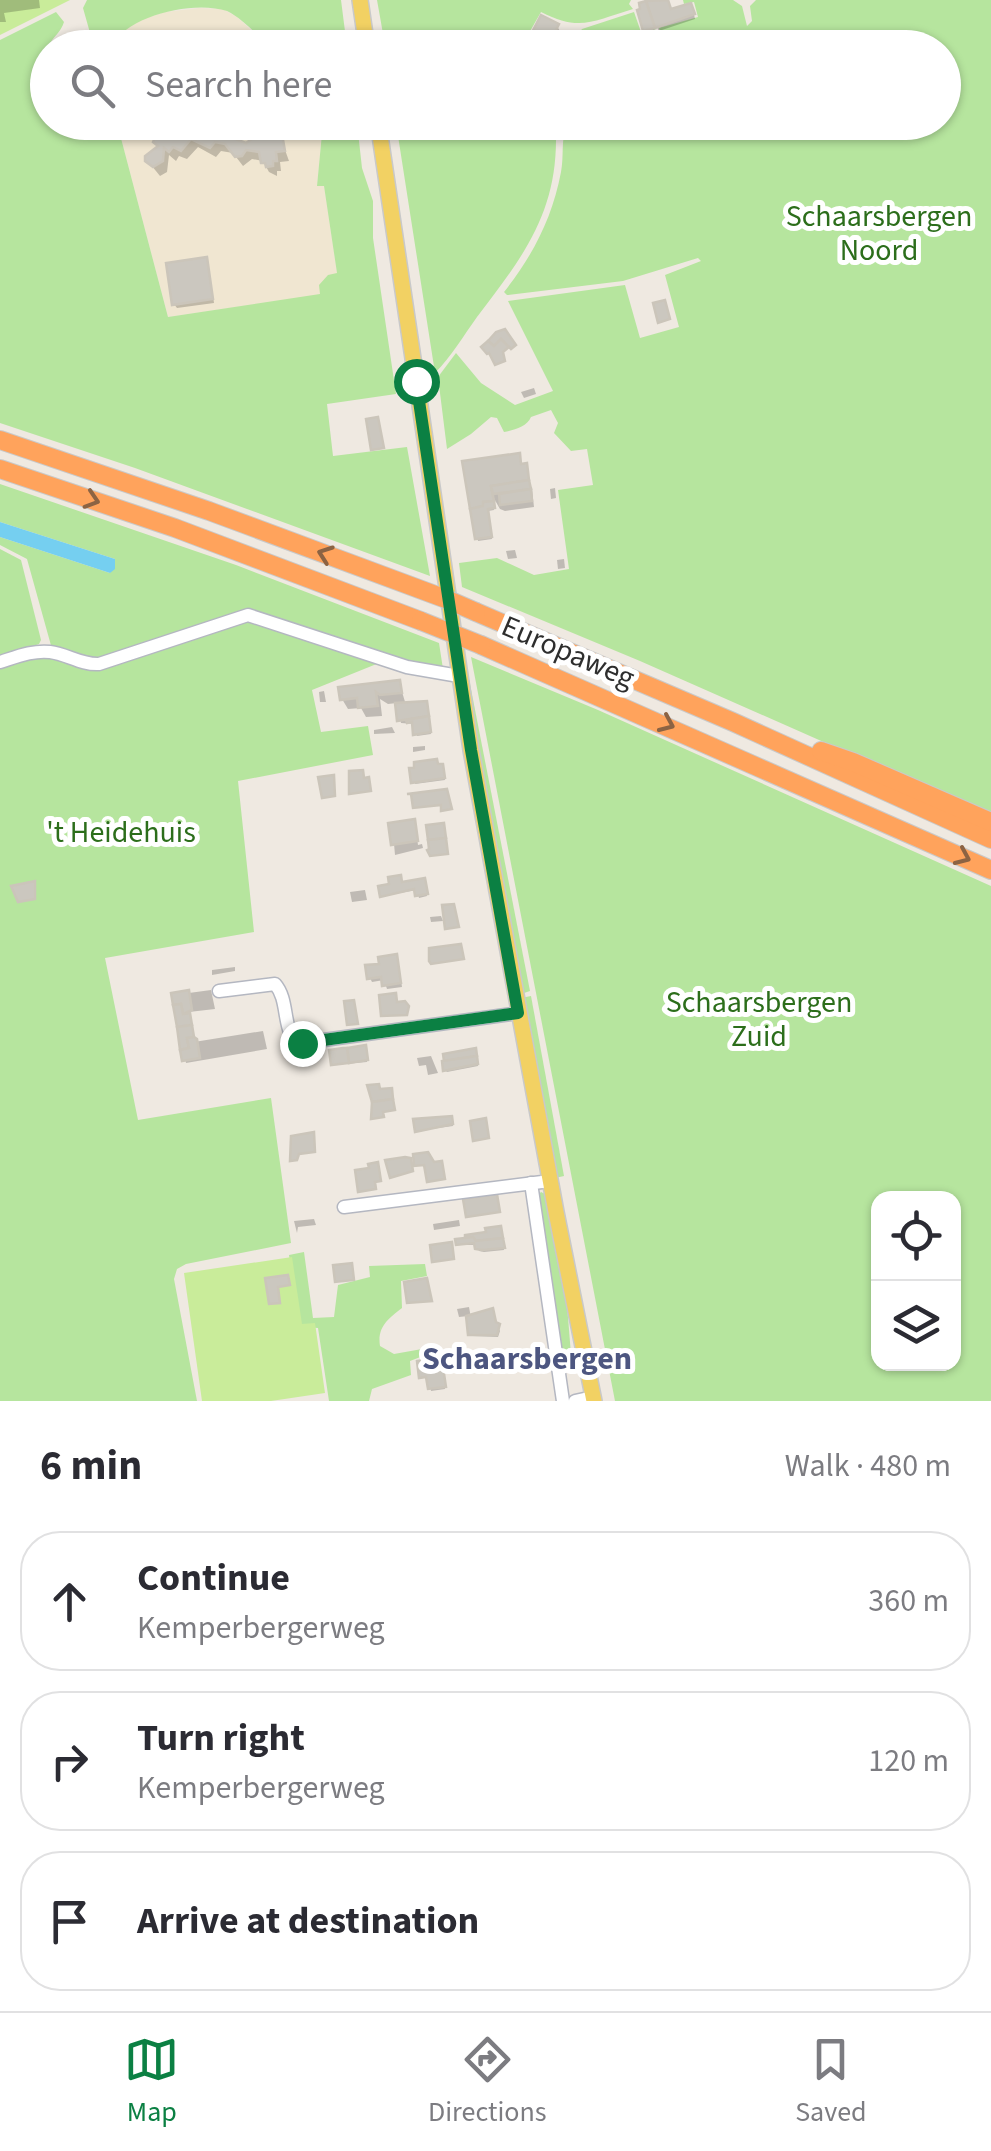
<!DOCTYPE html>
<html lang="en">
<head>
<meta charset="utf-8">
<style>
	:root { --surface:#fff; --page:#f2f2f3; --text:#2b2b33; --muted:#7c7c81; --line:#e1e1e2; --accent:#0b8043 }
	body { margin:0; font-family:"Source Sans 3",sans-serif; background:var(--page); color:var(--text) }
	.controls { position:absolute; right:30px; bottom:30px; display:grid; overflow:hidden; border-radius:20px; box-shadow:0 2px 8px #0004 }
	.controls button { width:90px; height:90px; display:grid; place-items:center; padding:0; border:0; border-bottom:2px solid var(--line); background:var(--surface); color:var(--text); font:50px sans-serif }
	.stop { position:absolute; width:30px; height:30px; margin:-22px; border:8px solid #0b8043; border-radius:50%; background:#fff }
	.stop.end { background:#0b8043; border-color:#fff; box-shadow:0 2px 10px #0008 }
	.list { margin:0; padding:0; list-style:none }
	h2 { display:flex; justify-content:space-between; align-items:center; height:130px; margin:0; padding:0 40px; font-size:42px }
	h2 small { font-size:32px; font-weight:400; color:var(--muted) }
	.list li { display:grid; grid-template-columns:65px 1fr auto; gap:30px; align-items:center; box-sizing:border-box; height:140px; margin:0 20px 20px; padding:0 20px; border:2px solid var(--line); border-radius:40px }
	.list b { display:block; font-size:38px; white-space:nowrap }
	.list p { margin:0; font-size:32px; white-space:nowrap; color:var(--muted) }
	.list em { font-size:32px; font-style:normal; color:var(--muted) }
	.icon { flex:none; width:55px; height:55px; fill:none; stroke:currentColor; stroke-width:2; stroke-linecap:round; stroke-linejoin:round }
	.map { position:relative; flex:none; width:991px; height:1401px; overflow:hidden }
	.search { position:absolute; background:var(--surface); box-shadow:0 2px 8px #0004; left:30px; right:30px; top:30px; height:110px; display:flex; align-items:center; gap:25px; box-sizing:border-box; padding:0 35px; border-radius:55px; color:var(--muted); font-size:38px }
	.sheet { height:610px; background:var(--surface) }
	nav { display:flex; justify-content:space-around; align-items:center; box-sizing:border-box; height:140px; border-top:2px solid var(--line); background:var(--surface); font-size:28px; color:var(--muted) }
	nav a { display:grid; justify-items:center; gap:5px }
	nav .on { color:var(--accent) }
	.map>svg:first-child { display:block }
	.education { fill:#f0e6d1 }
	.green { fill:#b6e59e; fill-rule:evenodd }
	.pitch { fill:#c9ec9a }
	.water { fill:#75cff0 }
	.shadow { fill:#0003 }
	.building { fill:#cbc7bf; stroke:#cbc5ba; stroke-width:2.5 }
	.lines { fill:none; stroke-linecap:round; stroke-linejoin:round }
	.minor-casing { stroke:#b4b7c1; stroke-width:15 }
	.major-casing { stroke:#c9c9c9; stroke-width:18 }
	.highway-casing { stroke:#c9c9c9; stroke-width:20 }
	.minor { stroke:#fff; stroke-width:12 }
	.major { stroke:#f2d163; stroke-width:15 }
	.highway { stroke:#ffa35c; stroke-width:18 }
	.highway-bridge-casing { stroke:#c9c9c9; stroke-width:20; stroke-linecap:butt }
	.highway-bridge { stroke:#ffa35c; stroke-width:18 }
	.oneway { stroke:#8c6343 }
	.route { stroke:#0b8043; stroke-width:12 }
	.labels { text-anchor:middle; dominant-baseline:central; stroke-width:10; stroke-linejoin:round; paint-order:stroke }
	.park-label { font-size:30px; fill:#2c6e1b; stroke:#fff }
	.street-label { font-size:30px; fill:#2e2e2e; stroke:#fff }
	.neighbourhood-label { font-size:32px; font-weight:bold; fill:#4d5680; stroke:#fff }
</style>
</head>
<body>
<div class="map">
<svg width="991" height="1401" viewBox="0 0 991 1401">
	<rect width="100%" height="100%" fill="#efe9e1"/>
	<g class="education">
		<path d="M199,8L223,9L237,17L270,47L111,48L125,29L136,21L165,12Z"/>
		<path d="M117,123H323L317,186L324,185L337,273L327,279L320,295L168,317Z"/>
	</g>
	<g class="green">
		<path d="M87,0H341L347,47H270C257,35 243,19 227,11C194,0 127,15 111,47H94L83,8Z"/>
		<path d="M377,0H631L629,4L633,9C593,21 580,32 541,12L521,47H479L421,38L389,45H385Z"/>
		<path d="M683,0H733L742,6L747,26L752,21L750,6L756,0H991V816L640,661L462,587L459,563L497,558L534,575L569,569L558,490L593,485L587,449L571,451L554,433L558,423L551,410L531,417C527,427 514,430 504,432L497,418L491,417L471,434L447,449L438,377L456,353L481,383L515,405L553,391L508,301L625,285L640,338L679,327L665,275L701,261L698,258L623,281L507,295L504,292C533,255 552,219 561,172C564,157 561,141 566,126L572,122L576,127L595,122H944V48L665,47L659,28L698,17L694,2L684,4Z"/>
		<path d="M56,12L64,22C61,33 51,38 47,49C40,69 48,100 48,122L117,123L168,317L320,294L319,285L328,275L337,273L324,186H317L323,123H357L362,168L373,201V238L396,394L327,404L333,456L407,447L430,576L135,468L0,423V40Z"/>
		<path d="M634,12L641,32L655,29L660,47H570L582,29Z"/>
		<path d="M396,123H544L547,136H556C557,214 522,258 477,317C464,335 451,357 435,373Z"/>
		<path d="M0,484L236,565L439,643L443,669L426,667L259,614L99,661L52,649L27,559L0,545V537L110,573L115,559L0,522Z"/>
		<path d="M0,549L21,560L41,640L39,644L0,658Z"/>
		<path d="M249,618L379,663L312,690L321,732L368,726L373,755L238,781L254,932L105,958L138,1120L271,1098L291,1243L186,1264L177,1269L174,1279L197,1401H0V665L49,656L89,668Z"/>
		<path d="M471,657L598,710L991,886V1401H615ZM878,1198H954V1364H878Z"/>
		<path d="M466,678L469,679L530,991L521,994Z"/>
		<path d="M531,996L564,1176L555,1178L521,998Z"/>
		<path d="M541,1192L547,1195L567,1305L572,1367L562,1369L537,1196Z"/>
		<path d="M304,1252L313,1318L334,1317L338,1285L370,1277L369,1266L425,1264L427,1276L401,1281L402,1308C388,1319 377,1327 380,1346L394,1354L422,1349L423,1356L410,1361L411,1375L372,1389L369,1401H329L318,1328L300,1327L289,1255Z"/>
	</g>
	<g class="pitch">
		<path d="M0,0H70L0,35Z"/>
		<path d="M292,1257L302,1324L315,1323L325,1393L271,1401H202L184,1273Z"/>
	</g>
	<path class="water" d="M0,522L115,559V569L110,573L0,537Z"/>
	<g class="shadow">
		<path d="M0,0H39L40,8L4,13L6,22H0Z"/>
		<path d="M666,0L671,11L693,10L695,19L659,31L653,20L654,31L647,33L640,12L642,5Z"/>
		<path d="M557,26L561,33L553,48H527Z"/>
		<path d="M230,124L236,134L231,140L250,146L274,134L280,136L289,161L280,162L281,171H277V176L269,172L263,161L252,159L243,166L233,153L221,151L216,157L198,147L187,159L179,156L176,161L169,155L167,172L160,176L147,160L159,148Z"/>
		<path d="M208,264L214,303L177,308L174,304Z"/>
		<path d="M534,388L536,394L524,398L521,392Z"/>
		<path d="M465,463L521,466L532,489L534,507L505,511L500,509L492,495L494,510L488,511L492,539L478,541Z"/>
		<path d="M550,489L555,488L556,498L551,499Z"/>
		<path d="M515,550L517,558L508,559L506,551Z"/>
		<path d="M564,559L565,568L558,569L557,560Z"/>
		<path d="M399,682L406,705L427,706L431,734L417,736L414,724L401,723L397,703L388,704L380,699L382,716L366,717L361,708L348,709L342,699Z"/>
		<path d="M324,691L326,702H320L319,692Z"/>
		<path d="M392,727L395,733L374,734V730Z"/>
		<path d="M425,746V750L413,752V747Z"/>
		<path d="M437,763L443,768L445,780L415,784L417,770Z"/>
		<path d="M415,824L418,845L422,844L423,848L395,855L394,844Z"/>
		<path d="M425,883L427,896L419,898L417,890L382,896L392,886Z"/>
		<path d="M365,890L367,900L352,902L350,892Z"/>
		<path d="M441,916L443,921L431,922L430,917Z"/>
		<path d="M398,961L402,987L387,989L384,980L372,982L370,978Z"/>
		<path d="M235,967V971L212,975V970Z"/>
		<path d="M211,990L215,1009L189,1012L194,1042L263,1031L267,1049L186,1063L174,995Z"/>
		<path d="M366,1050L367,1062L333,1065Z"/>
		<path d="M476,1053L478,1066L447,1072L445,1070Z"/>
		<path d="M431,1056L438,1073L428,1075L426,1065L419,1066L417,1058Z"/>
		<path d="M452,1121L453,1126L417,1131Z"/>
		<path d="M314,1219L316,1225L298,1227L297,1233L294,1221Z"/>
		<path d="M459,1220L460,1226L434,1230L433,1224Z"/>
		<path d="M501,1231L504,1250L484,1252L479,1251L477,1245H458Z"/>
		<path d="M469,1307L471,1318L492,1311L500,1331L498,1337L472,1336L468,1316L459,1317L457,1309Z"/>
		<path d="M435,1352L436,1356L433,1357L438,1370L443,1372L445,1389L431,1391L429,1379L422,1377L430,1362L427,1354Z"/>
	</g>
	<g class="building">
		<path d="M668,0L671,9L691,3L695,14L655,28L646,1Z"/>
		<path d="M646,1L655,28L643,31L637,10L640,9L639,3Z"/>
		<path d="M541,15L559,24L547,48H524Z"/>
		<path d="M153,122H232L227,129L233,134L230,137L246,143L253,138L255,129L273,127V132L282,134L285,151L276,152L277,161H273V166L266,167L265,163H261L259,152L246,150L242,156L235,157L225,144L215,142L210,148L191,139L181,151L173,147L169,152L164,148L163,161L153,167L145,161V156L158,146L153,142L156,135L152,132L156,127Z"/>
		<path d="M207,257L213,299L172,305L166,263Z"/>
		<path d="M665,300L670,319L658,323L653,303Z"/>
		<path d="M505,329L516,345L511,349L501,339L494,346L488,341L496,332Z"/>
		<path d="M501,339L509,347L503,352L505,361L495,365L489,353L487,354L481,347L488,341L494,346Z"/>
		<path d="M378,417L384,448L371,450L366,419Z"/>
		<path d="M520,453L521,464L527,463L529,480L491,486L494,501L483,502V506L470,509L462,461Z"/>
		<path d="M529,480L531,489L493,494L491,486Z"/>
		<path d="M531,489L532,501L500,505L499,494Z"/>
		<path d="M494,501L495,508L488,509L492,537L475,539L470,509L483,506V502Z"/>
		<path d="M400,680L402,693L380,695L376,692L378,706L358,708L357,698L340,700L338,687Z"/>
		<path d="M427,701L429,716L397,721L395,703Z"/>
		<path d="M429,716L431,732L413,735L412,722L407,723L406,720Z"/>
		<path d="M437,759L438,764H443L445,778L411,783L409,768H414V762Z"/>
		<path d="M363,770L364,778L369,777L371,791L349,794V771Z"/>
		<path d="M334,775L335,796L322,798L318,777Z"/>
		<path d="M447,789L452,809L441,811V805L413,808L411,794H407Z"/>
		<path d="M415,819L418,841L391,845L388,823Z"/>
		<path d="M444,823L446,838L428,840L426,825Z"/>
		<path d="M446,838L448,854L430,856L427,850L429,849L428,840Z"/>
		<path d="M401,875L402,882L425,878L428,894L415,896L414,889L380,897L378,886L389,884L388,877Z"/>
		<path d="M35,881V899L18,902L11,886Z"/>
		<path d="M454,904L459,927L445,929L442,905Z"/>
		<path d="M461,944L464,959L431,964L429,961V948Z"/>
		<path d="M397,954L401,983L382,986L381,977L367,979L365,965L379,964L378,957Z"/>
		<path d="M189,990L192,1010L183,1014L181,1004L173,1005L171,993Z"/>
		<path d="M396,993L397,1002L405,1001L409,1006L407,1015L381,1016L379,995Z"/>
		<path d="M354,1000L358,1024L347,1025L344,1001Z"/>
		<path d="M181,1004L183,1014L190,1013L192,1025L177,1027L173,1005Z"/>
		<path d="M192,1025L194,1037L187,1038L189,1048L180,1050L177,1027Z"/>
		<path d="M194,1037L197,1039L200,1058L182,1061L180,1050L189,1048L187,1038Z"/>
		<path d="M366,1045L368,1060L349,1063L347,1048Z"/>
		<path d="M343,1048H347L349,1063L331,1065L329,1050Z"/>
		<path d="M476,1048L477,1056L444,1061L443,1054Z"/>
		<path d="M477,1056L478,1064L443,1071L442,1061Z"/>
		<path d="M379,1084L380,1089L392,1088L393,1099L372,1102L367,1085Z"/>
		<path d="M393,1099L395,1110L383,1112L384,1117L371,1119L372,1102Z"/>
		<path d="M452,1116L453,1124L415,1132L413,1119Z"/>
		<path d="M486,1118L489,1138L473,1141L470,1121Z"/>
		<path d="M314,1132L315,1152L299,1154L297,1160L290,1161L291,1136Z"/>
		<path d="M428,1152L434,1162L442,1161L445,1179L427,1182L424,1165L414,1166L413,1154Z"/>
		<path d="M405,1157L411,1158L413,1171L390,1178L385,1160Z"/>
		<path d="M378,1162L381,1181L375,1182L376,1189L358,1192L355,1170L369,1168L368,1164Z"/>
		<path d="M497,1194L500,1212L466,1217L463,1199Z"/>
		<path d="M501,1226L503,1238L476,1241L473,1237L465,1238V1235L486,1232L485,1228Z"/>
		<path d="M473,1237L476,1241L503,1238L505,1248L482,1250L475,1249L474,1243L456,1245L455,1239Z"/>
		<path d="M452,1242L454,1259L432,1262L430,1245Z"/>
		<path d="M352,1263L354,1280L335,1282L333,1265Z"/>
		<path d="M288,1275L290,1285L278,1287L280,1303L269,1304L265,1278Z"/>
		<path d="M427,1278L432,1301L407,1303L404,1282Z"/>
		<path d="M493,1308L496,1322L500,1324L497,1335H468L466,1316Z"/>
		<path d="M437,1358L438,1368L443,1367L446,1387L428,1389L426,1377L419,1378L417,1361Z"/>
	</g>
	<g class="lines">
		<g class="minor-casing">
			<g id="minor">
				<path d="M0,662C16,657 33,650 50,652C67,654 81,665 99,664L248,615L407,667L459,676"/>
				<path d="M219,991L275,984C289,1000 282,1026 296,1042L302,1043L519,1013"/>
				<path d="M531,1183L563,1401"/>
				<path d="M344,1207L550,1181"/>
				<path d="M575,1401L593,1397"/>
			</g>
		</g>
		<g class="major-casing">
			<g id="major">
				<path d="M360,0L367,48"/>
				<path d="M378,122L471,750L556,1212L594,1401"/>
			</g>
		</g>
		<g class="highway-casing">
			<g id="highway">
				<path d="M0,440L209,511L446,599"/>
				<path d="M0,469L175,528L421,621"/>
				<path d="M476,612L733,722L991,839"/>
				<path d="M481,645L991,870"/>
				<path d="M821,751L853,762L991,822"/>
			</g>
		</g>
		<use href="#minor" class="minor"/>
		<use href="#major" class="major"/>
		<use href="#highway" class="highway"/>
		<g class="highway-bridge-casing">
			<g id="highway-bridge">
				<path d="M446,599L476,612"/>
				<path d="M421,621L481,645"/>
			</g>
		</g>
		<use href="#highway-bridge" class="highway-bridge"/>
	</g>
	<defs><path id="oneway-chevron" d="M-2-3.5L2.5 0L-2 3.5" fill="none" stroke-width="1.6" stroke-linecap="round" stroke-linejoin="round" transform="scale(2.5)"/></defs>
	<g class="oneway">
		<use href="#oneway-chevron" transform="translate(92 500) rotate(18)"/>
		<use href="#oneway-chevron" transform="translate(325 554) rotate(-160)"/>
		<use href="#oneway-chevron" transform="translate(667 724) rotate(24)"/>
		<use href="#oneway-chevron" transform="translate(963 857) rotate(24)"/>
	</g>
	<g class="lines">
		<path class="route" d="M302,1043L518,1013L471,750L416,381"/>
	</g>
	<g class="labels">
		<g class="park-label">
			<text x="879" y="216">Schaarsbergen<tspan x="879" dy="34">Noord</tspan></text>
			<text x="121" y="832">'t Heidehuis</text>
			<text x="759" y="1002">Schaarsbergen<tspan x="759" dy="34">Zuid</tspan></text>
		</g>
		<g class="street-label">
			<text transform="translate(568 652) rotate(23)">Europaweg</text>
		</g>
		<g class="neighbourhood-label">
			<text x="527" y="1359">Schaarsbergen</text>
		</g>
	</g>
</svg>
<div class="controls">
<button><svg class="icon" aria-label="locate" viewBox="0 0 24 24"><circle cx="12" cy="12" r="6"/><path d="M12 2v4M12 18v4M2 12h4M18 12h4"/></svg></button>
<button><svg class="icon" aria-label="layers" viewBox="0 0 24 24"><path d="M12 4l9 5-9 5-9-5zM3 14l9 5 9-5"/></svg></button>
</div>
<div class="stop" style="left:416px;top:381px"></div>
<div class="stop end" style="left:302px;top:1043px"></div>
<div class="search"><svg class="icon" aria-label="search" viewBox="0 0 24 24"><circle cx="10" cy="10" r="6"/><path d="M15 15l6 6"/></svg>Search here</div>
</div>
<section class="sheet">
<h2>6 min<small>Walk · 480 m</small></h2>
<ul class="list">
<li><svg class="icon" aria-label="ahead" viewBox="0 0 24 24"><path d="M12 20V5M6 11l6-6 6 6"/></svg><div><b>Continue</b><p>Kemperbergerweg</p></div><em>360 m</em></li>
<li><svg class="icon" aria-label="right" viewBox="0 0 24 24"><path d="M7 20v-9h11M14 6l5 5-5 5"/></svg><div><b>Turn right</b><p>Kemperbergerweg</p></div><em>120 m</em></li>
<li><svg class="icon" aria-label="arrive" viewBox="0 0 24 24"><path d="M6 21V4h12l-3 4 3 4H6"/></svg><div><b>Arrive at destination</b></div></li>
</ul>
</section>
<nav>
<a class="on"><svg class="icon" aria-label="map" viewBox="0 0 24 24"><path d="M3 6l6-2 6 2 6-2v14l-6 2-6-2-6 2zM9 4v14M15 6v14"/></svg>Map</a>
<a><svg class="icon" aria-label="directions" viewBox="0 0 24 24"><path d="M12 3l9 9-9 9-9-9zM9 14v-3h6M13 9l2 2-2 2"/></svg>Directions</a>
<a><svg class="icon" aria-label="saved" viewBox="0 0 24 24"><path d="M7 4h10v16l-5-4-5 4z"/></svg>Saved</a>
</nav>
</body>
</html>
